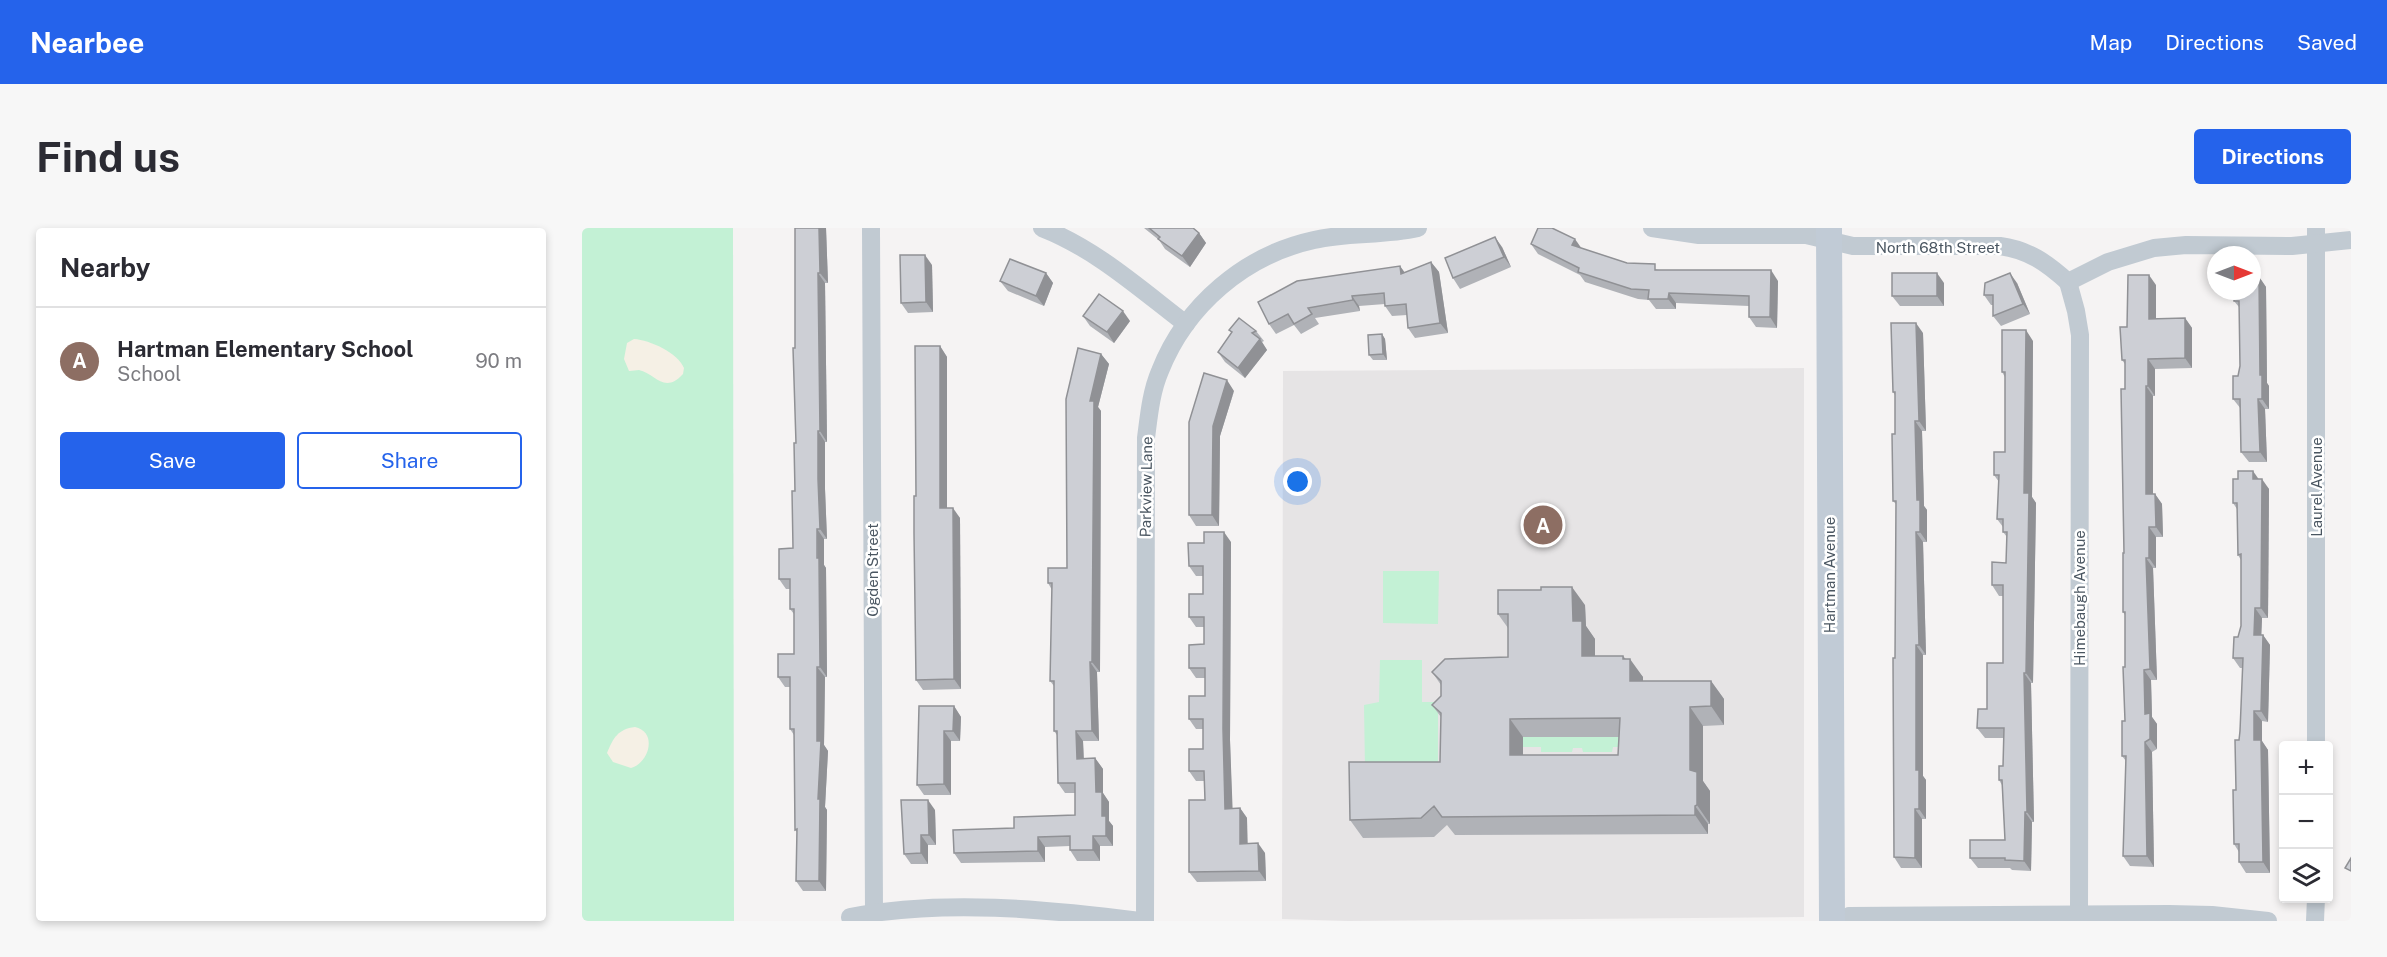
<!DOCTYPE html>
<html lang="en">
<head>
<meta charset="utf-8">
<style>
	:root { --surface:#fff; --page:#f7f7f7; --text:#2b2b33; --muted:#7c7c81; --line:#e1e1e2; --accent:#2563eb }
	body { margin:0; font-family:"Public Sans",sans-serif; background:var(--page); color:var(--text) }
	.controls { position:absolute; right:18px; bottom:18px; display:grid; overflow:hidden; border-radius:6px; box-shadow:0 3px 9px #0003 }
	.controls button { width:54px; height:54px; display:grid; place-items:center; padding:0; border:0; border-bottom:2px solid var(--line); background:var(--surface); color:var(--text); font:30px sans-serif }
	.compass { position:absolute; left:1625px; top:18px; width:54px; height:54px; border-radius:50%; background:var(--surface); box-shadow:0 3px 9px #0003; rotate:90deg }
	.you { position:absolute; left:716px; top:254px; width:21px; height:21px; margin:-15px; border:4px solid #fff; border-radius:50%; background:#1a73e8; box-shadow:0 0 0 9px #1a73e833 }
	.badge { display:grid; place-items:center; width:39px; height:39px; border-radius:50%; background:var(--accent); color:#fff; font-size:20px; font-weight:700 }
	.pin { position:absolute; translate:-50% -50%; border:3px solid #fff; box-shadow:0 2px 6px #0006 }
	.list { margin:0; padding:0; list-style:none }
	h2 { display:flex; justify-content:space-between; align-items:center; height:78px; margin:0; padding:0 24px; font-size:26px }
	h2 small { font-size:20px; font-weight:400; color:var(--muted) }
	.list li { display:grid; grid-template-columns:39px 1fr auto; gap:18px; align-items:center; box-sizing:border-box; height:108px; padding:0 24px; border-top:2px solid var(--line) }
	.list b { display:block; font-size:22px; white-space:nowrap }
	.list p { margin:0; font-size:20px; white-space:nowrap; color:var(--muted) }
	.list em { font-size:20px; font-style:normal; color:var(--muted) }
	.actions { display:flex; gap:12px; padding:18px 24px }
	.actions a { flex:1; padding:14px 0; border:2px solid var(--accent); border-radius:6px; text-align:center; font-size:21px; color:var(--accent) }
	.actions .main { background:var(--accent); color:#fff }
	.icon { flex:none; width:33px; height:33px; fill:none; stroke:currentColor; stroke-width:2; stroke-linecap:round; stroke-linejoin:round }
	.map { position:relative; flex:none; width:1769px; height:693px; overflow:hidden; border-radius:6px }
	header { display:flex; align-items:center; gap:36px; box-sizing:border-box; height:84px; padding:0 30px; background:var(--accent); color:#fff }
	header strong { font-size:28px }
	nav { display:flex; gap:33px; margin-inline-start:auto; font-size:21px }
	.intro { display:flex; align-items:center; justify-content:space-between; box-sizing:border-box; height:144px; padding:0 36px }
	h1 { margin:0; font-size:42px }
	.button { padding:15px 27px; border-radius:6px; background:var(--accent); color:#fff; font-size:21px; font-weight:700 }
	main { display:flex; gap:36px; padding:0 36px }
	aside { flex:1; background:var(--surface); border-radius:6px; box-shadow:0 3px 9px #0003 }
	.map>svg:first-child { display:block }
	.education { fill:#e6e4e5 }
	.green { fill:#c3f1d5 }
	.sand { fill:#f5f0e5 }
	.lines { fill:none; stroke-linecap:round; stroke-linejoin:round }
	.street { stroke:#c1cad2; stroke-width:18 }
	.secondary { stroke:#c1cbd6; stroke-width:26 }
	.wall { fill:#b0b2b7; fill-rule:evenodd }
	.shaded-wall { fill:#909195 }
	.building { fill:#cdcfd5; stroke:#909195; stroke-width:1.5; fill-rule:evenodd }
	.labels { text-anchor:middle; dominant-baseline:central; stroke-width:5; stroke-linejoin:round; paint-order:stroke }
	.street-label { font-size:15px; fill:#4a5661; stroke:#fff }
</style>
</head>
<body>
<header>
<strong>Nearbee</strong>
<nav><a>Map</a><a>Directions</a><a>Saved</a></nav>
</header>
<div class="intro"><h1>Find us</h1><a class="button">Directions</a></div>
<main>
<aside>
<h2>Nearby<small></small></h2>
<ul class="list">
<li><span class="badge" style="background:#8d6e63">A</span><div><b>Hartman Elementary School</b><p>School</p></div><em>90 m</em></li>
</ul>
<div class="actions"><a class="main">Save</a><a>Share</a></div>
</aside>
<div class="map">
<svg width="1769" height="693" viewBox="0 0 1769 693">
	<rect width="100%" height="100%" fill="#f5f3f3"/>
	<path class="education" d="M1222,140V689L766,693L700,691L701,143Z"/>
	<g class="green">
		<path d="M0,0H151L152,693H0Z"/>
		<path d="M801,343H857L856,396L801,395Z"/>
		<path d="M798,432H840V474H853L856,478V539L783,540L782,477L797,474Z"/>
		<path d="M941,509H1051V519H1031L1030,524H1001L1000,520H991L990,524H959V519H941Z"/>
	</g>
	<g class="sand">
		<path d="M52,111C68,112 96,125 102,140L101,146C82,167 73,145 57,142C54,142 51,143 47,143L42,131L45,115Z"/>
		<path d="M53,499C76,504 67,535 49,540L31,534L25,525C31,510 36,501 53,499Z"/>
	</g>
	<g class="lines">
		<g class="street">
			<path d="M289,0L292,684"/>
			<path d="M460,0C514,21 558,61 604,96"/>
			<path d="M1070,0L1117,7H1224L1271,18H1418C1447,22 1465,35 1486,54"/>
			<path d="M1734,0V518"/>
			<path d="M1486,54L1494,83L1498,107L1497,687"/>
			<path d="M1486,54L1526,34L1572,20L1604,17L1710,18L1769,12"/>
			<path d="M268,689C361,671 465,681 558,693"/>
			<path d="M563,693L564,210C567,187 569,164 578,143C604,77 663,27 732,12C766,4 801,8 836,0"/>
			<path d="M1258,693L1267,688L1587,686L1630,687L1686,693"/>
			<path d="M1733,693L1734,670"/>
		</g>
		<path class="secondary" d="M1247,0L1250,693"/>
	</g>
	<g class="wall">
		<path d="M213,0H244L246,55H243L245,214H243V261L245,311H242V337L244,340L245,449H243L242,517L246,523L243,579L245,582L244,663H221L214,653L215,604L213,602L212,507L208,501V459H203L196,449L212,426V386L208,381V361H204L197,351L211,320L214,215Z"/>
		<path d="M562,0H611L617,5L624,15L608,39L583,21L577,12Z"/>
		<path d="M949,16L999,20L1045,35L1077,42L1196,53L1195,100L1174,99L1167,89V78L1094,75V81H1074L1067,72L1056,71L1003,54L998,47L956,26Z"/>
		<path d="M920,19L929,39L878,61L871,50Z"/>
		<path d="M849,34L857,44L866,105L833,110L826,100L825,87L810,88L803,78V76L777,78L778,83L733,90L737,96L719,106L712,97L694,106L687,96L676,74L818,38L823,45Z"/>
		<path d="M350,37L351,84L326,85L319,75Z"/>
		<path d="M1671,40L1684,59L1685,155L1687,158V181H1683L1685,234H1667L1659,224V181L1651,171L1658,138L1657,79L1652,73Z"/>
		<path d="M464,45L471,55L462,78L426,63L418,53Z"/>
		<path d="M1362,55V78H1318L1310,68Z"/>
		<path d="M1435,55L1448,86L1419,98L1411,88V77H1409L1402,67Z"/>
		<path d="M1574,57V91L1603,90L1610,100V140L1573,141V168H1571V266H1573L1580,276L1581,309H1574V340H1571L1575,452H1569L1570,489L1575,496V521L1570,524L1572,639L1548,638L1541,628L1544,533L1540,528L1543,493V387L1541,384L1542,325L1543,136L1540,132L1545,99Z"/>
		<path d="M501,88L548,93L532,115L508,98Z"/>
		<path d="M647,102L674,103L682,113L680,114L685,122L663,150L643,134L636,124L650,105Z"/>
		<path d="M1341,105L1344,203H1340L1342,278L1345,282V314H1341L1344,427H1341V548L1344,552V591H1340V640H1319L1312,629L1314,276L1311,273L1313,206V167L1311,164Z"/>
		<path d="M800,106L803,111L805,132H791L787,127Z"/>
		<path d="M1451,113L1450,269L1454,275L1451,455H1449L1452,594H1450L1449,643L1430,642L1428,640H1396L1388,630L1423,612L1420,557L1417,552L1421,538L1422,510H1403L1395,500L1405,481L1421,435V368H1417L1410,357L1424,335L1425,309L1421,304V299L1415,291L1417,254L1412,247L1423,224V149L1420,144Z"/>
		<path d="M358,118L365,129V280L378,290L379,461L341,462L334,452V268Z"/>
		<path d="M519,126L527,136L516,179L519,183L518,444H515L517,513H501L502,531L513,530L521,541V565L527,574V593L531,598V618H518V633H495L488,622V618L463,619V634L379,635L372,625L432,600L493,587V565H483L476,555L475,507L472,503V458L468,453L470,362L466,355L485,340Z"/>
		<path d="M652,163L638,208L637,298H614L607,287Z"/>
		<path d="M1676,251L1687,261L1686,390H1680L1679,407H1681L1688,417L1686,494L1680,493V513L1686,522L1688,645H1664L1657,634V624L1652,616L1661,440H1658L1651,430L1659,398V332L1656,327L1655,281L1651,275Z"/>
		<path d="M649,314L648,512L650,580H658L665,590V615L683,625L684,653L615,654L607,644L623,572L622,553H614L607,543L621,521V501H614L607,491L623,468V450H614L607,440L622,416V399H614L607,389L621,366V348H614L607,338Z"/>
		<path d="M1003,377L1004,398L1013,411V428H1041L1061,449V453H1129L1142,471V497L1121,498V553L1128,563V596H1126V606L873,607L865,597L852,609L781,610L768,592L858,534L859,489L850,477L859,468V457L850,444L926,429V400L916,386ZM941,509H1037L1036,527H941Z"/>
		<path d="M372,478L379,489L378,513H369V567H342L335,557Z"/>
		<path d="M353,582L354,617H346V636H329L322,626Z"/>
	</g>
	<g class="shaded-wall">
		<path d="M237,0H244L246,55L238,45Z"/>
		<path d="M617,5L624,15L608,39L600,28Z"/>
		<path d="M913,9L920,19L929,39L922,29Z"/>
		<path d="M993,11L1000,21L990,17Z"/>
		<path d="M343,27L350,37L351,84L344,74Z"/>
		<path d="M849,34L857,44L866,105L858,95Z"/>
		<path d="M818,38L825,48L819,46Z"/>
		<path d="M1671,40L1684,59L1685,155L1687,158V181L1680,171Z"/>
		<path d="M1189,42L1196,53L1195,100L1188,89Z"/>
		<path d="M236,45L243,55L245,214L238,203Z"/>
		<path d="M464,45L471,55L462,78L454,68Z"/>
		<path d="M1355,45L1362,55V78L1355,68Z"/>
		<path d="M1428,45L1435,55L1448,86L1441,76Z"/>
		<path d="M1567,47L1574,57V101L1567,91Z"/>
		<path d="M1087,65L1094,75V81L1086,71Z"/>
		<path d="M770,68L777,78L778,83L771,72Z"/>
		<path d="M541,83L548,93L532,115L525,104Z"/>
		<path d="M1603,90L1610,100V140L1603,130Z"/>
		<path d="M1334,95L1341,105L1344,203L1337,193Z"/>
		<path d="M1444,102L1451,113L1450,269L1454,275L1451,455L1444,445L1442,265Z"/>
		<path d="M800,106L803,111L805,132L801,126Z"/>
		<path d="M678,111L685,122L663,150L656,140Z"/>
		<path d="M358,118L365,129V290L358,280Z"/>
		<path d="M519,126L527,136L516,179L519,183L518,444L510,434L508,173Z"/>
		<path d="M1566,131L1573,141V168L1566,158Z"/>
		<path d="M645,152L652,163L638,208L637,298L630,287L631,198Z"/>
		<path d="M1564,158L1571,168V276L1564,266Z"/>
		<path d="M1676,171L1683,181L1685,234L1678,224Z"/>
		<path d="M1333,193L1340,203L1342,278L1345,282V314L1338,304L1335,272Z"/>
		<path d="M236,203L243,214V261L245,311L238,301L236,251Z"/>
		<path d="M1671,243L1678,253L1671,251Z"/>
		<path d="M1680,251L1687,261L1686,390L1679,380Z"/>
		<path d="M1573,266L1580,276L1581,309L1574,299Z"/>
		<path d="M371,280L378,290L379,461L372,451Z"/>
		<path d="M1567,299L1574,309V340L1567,330Z"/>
		<path d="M235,301L242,311V337L244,340L245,449L238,439Z"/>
		<path d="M642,304L649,314L648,512L651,591L643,581L641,501Z"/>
		<path d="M1334,304L1341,314L1344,427L1337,417Z"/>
		<path d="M1564,330L1571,340L1575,452L1568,441Z"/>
		<path d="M990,359L1003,377L1004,398L1013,411V447L1000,428L991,393Z"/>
		<path d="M1673,380L1680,390L1679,417L1672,407Z"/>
		<path d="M1681,407L1688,417L1686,494L1679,483Z"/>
		<path d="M1334,417L1341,427V548L1344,552V591L1337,581L1334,542Z"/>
		<path d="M1041,428L1048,439V431L1061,449V471L1048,453L1041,431Z"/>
		<path d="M508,434L515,444L517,513L510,503Z"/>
		<path d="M235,439L243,449L242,517L246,523L243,579L245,582L244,663L237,653L235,513Z"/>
		<path d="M1562,442L1569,452L1570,489L1575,496V521L1568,511L1563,486Z"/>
		<path d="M1442,445L1449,455L1452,594L1445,584Z"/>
		<path d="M1129,453L1142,471V497L1129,478Z"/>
		<path d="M372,478L379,489L378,513L371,503Z"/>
		<path d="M1108,479L1121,498V553L1128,563V596L1115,577L1108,542Z"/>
		<path d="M1672,483L1680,493V513L1686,522L1688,645L1681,634L1672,512Z"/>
		<path d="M928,491L941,509V546L928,527Z"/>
		<path d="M362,503L369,513V567L362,556Z"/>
		<path d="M494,503L501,513L502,541L495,531Z"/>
		<path d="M1563,514L1570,524L1572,639L1565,628Z"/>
		<path d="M513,530L521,541V565L527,574V593L531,598V618L524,608L514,564Z"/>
		<path d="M346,572L353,582L354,617L347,607Z"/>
		<path d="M1113,578L1126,596V606L1113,587Z"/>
		<path d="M658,580L665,590L666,626L658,616Z"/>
		<path d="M1333,581L1340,591V640L1333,630Z"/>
		<path d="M1443,584L1450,594L1449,643L1442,633Z"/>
		<path d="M339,607L346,617V636L339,625Z"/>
		<path d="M511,608L518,618V633L511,622Z"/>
		<path d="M456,609L463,619V634L456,623Z"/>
		<path d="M676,615L683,625L684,653L677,643Z"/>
	</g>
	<g class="building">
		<path d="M213,0H237L238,45H236L238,203H236V251L238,301H235V330H237L238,439H235V513H239L236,571H238L237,653H214L215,601L213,602L212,501H208V449H196V426H212V381H208V351H197V321L211,320L210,263H213L212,215H214L211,120H213Z"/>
		<path d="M567,0H611L617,5L600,28L576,11L578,9Z"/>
		<path d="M956,0H970L993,11L990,17L1045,35L1073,36V42H1189L1188,89H1167V68L1087,65L1086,71H1066L1067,62L1049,61L996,44L997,40L949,16Z"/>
		<path d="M913,9L922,29L871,50L863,30Z"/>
		<path d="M318,27H343L344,74L319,75Z"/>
		<path d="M428,31L464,45L454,68L418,53Z"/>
		<path d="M849,34L858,95L826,100L824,76L803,78L802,65L770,68L771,72L726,80L730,86L712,96L706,86L687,96L676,74L715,53L818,38L819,46Z"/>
		<path d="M1670,40H1671V49H1677L1678,147H1680V171H1676L1678,224H1659L1658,171H1651V148H1656L1658,138L1657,73H1652V63H1670Z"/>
		<rect x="1310" y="45" width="45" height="23"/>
		<path d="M1428,45L1441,76L1411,88V67H1402L1403,55Z"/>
		<path d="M1546,47H1567V91L1603,90V130L1566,131V158H1564V266H1573L1574,299H1567V330H1564L1568,441L1562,442L1563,486L1568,485V511L1563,514L1565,628H1541L1544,528H1540V493H1543L1541,439H1543V384H1541V325H1542L1539,161H1543V132H1540L1538,99H1545Z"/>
		<path d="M517,66L541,83L525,104L501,88Z"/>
		<path d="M657,90L674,103L670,105L678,111L656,140L636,124L650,104L647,102Z"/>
		<path d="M1309,95H1334L1337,193H1333L1335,272H1338V304H1334L1337,417H1334V542H1337V581H1333V630L1312,629L1311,430H1313L1314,273H1311L1310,206H1313V164H1311Z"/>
		<path d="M1420,102H1444L1442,265H1447L1444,445H1442L1445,584H1443L1442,633L1423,632V630H1388V612H1423L1420,552H1417V538H1421L1422,500H1395L1396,481H1405V435H1421V357H1410V334L1424,335L1425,304H1421V291H1415L1417,247H1412V224H1423V144H1420Z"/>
		<path d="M800,106L801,126L787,127L786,107Z"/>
		<path d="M333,118H358V280H371L372,451L334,452L332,305V268H334Z"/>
		<path d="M496,120L519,126L508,173H512L510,434H508L510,503H494L495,531L513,530L514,564H520V588H524V608H511V622H488V608L456,609V623L372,625L371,602L432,600V589L493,587V555H476L475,503H472V453H468L470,355H466V340H485L484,171Z"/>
		<path d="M622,145L645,152L631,198L630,287H607V194Z"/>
		<path d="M1656,243H1671V251H1680L1679,380H1673L1672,407H1681L1679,483H1672V512H1679L1681,634H1657V616H1652L1651,562H1654L1653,512H1657L1658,503L1661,430H1651L1652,409H1656L1659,398V326L1656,327L1655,275H1651V251H1656Z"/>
		<path d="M622,304H642L641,501L643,581L658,580V616L676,615L677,643L607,644V572H623L622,543H607V521H621V491H607V468H623V440H607V417L622,416V389H607V366H621V338H607L606,315H622Z"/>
		<path d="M959,359H990L991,393H1000V428H1041V431H1048V453H1129V478L1108,479V542L1115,544V577L1113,578V587L860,589L852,578L839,590L768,592L767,534H858L859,485L850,477L859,468V453L850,444L863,431L926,429V386H916V362H959ZM1038,490L1036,527H928V491Z"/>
		<path d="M337,478H372L371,503H362V556L335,557Z"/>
		<path d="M319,572H346L347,607H339V625L322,626Z"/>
		<path d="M1769,630V643L1763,640Z"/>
	</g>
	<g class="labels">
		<g class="street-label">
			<text x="1356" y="19">North 68th Street</text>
			<text transform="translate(564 259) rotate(-89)">Parkview Lane</text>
			<text transform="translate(1734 259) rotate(-90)">Laurel Avenue</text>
			<text transform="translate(290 342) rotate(-90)">Ogden Street</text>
			<text transform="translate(1247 347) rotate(-90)">Hartman Avenue</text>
			<text transform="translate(1497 370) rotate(-90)">Himebaugh Avenue</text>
		</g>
	</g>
</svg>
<div class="controls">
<button>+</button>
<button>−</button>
<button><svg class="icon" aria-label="layers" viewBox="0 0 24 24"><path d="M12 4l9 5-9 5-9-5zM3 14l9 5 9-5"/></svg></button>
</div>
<svg class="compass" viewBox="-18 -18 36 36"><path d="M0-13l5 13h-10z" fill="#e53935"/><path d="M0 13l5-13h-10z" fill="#7c7c81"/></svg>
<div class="you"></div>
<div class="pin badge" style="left:961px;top:297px;background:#8d6e63">A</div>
</div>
</main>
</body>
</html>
